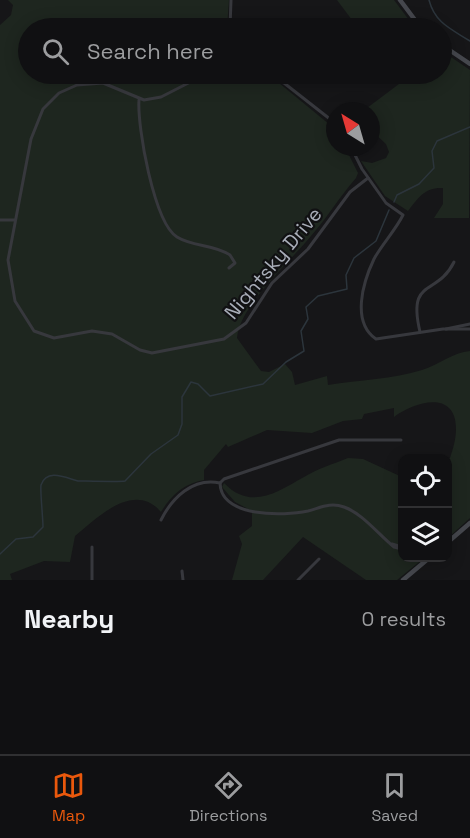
<!DOCTYPE html>
<html lang="en">
<head>
<meta charset="utf-8">
<style>
	:root { --surface:#101012; --page:#1e1e20; --text:#f1f3f6; --muted:#9c9d9f; --line:#303032; --accent:#ea580c }
	body { margin:0; font-family:"Space Grotesk",sans-serif; background:var(--page); color:var(--text) }
	.controls { position:absolute; right:18px; bottom:18px; display:grid; overflow:hidden; border-radius:12px; box-shadow:0 3px 15px #0003 }
	.controls button { width:54px; height:54px; display:grid; place-items:center; padding:0; border:0; border-bottom:2px solid var(--line); background:var(--surface); color:var(--text); font:30px sans-serif }
	.compass { position:absolute; left:326px; top:102px; width:54px; height:54px; border-radius:50%; background:var(--surface); box-shadow:0 3px 15px #0003; rotate:323deg }
	.list { margin:0; padding:0; list-style:none }
	h2 { display:flex; justify-content:space-between; align-items:center; height:78px; margin:0; padding:0 24px; font-size:26px }
	h2 small { font-size:20px; font-weight:400; color:var(--muted) }
	.icon { flex:none; width:33px; height:33px; fill:none; stroke:currentColor; stroke-width:2; stroke-linecap:round; stroke-linejoin:round }
	.map { position:relative; flex:none; width:470px; height:580px; overflow:hidden }
	.search { position:absolute; background:var(--surface); box-shadow:0 3px 15px #0003; left:18px; right:18px; top:18px; height:66px; display:flex; align-items:center; gap:15px; box-sizing:border-box; padding:0 21px; border-radius:33px; color:var(--muted); font-size:22px }
	.sheet { height:174px; background:var(--surface) }
	nav { display:flex; justify-content:space-around; align-items:center; box-sizing:border-box; height:84px; border-top:2px solid var(--line); background:var(--surface); font-size:16px; color:var(--muted) }
	nav a { display:grid; justify-items:center; gap:3px }
	nav .on { color:var(--accent) }
	.map>svg:first-child { display:block }
	.green { fill:#1e261f }
	.lines { fill:none; stroke-linecap:round; stroke-linejoin:round }
	.stream { stroke:#2c353c; stroke-width:1.5 }
	.street { stroke:#37383d; stroke-width:3 }
	.secondary { stroke:#45474d; stroke-width:4.5 }
	.labels { text-anchor:middle; dominant-baseline:central; stroke-width:4.5; stroke-linejoin:round; paint-order:stroke }
	.street-label { font-size:20px; fill:#a8adb8; stroke:#111113 }
</style>
</head>
<body>
<div class="map">
<svg width="470" height="580" viewBox="0 0 470 580">
	<rect width="100%" height="100%" fill="#161618"/>
	<g class="green">
		<path d="M8,0H229L227,28H28V74H251L279,83L335,129V147H345L358,173L356,178C340,196 327,218 311,236C290,262 240,305 237,338L261,371L269,372L285,364L292,372L295,385L327,376L328,385C359,380 393,379 422,370C439,365 453,352 470,351V518L448,538V460L450,458C453,449 456,439 456,429C456,389 414,402 394,417V408L364,414L362,419L343,421L312,433L267,430L228,447L226,444L204,470V480C185,483 171,495 161,512C134,481 98,517 75,536L70,562L44,561L10,574L12,580H0V25L11,15L13,5Z"/>
		<path d="M337,0H394L415,28H358Z"/>
		<path d="M442,51L470,70L469,218H434L443,204V188C425,187 418,198 408,211L385,196L361,161L372,163L386,158L389,152L386,144L371,130V111H363L399,84L391,74H442Z"/>
		<path d="M348,458L363,459L402,477V558H424L397,580H366L303,537L263,580H232L242,544L239,536L252,526V511L235,502L222,487L224,483C251,511 277,492 304,477C317,469 333,464 348,458Z"/>
	</g>
	<g class="lines">
		<g class="stream">
			<path d="M429,0C435,23 451,29 470,41"/>
			<path d="M394,202L397,195L419,184L434,168L432,151L437,141L470,127"/>
			<path d="M0,554L16,539L33,537L43,527C43,518 40,490 41,485C47,468 66,478 78,481C83,481 121,482 125,481L151,454L178,435L182,424V397L191,382L198,384L210,396L263,384L286,362L304,351L301,331L308,319L306,307L318,296L347,289L346,275L354,258L376,241L389,210"/>
		</g>
		<g class="street">
			<path d="M230,28L231,0"/>
			<path d="M206,74L161,97L144,100L103,83L77,85L59,93L43,109L31,139L8,260L15,301L34,331L54,338L92,331L112,334L140,350L152,353L224,339L246,323L272,283L308,249L350,192L368,178"/>
			<path d="M257,74L284,83L335,123"/>
			<path d="M139,100C137,126 154,223 177,237C193,247 214,244 230,255L235,263L229,268"/>
			<path d="M351,147L362,169L386,203L403,215C395,231 382,244 374,259C363,282 351,322 376,339L443,329H470"/>
			<path d="M0,220H15"/>
			<path d="M446,329L470,324"/>
			<path d="M420,332C407,277 437,297 454,262"/>
			<path d="M220,483C221,518 284,516 308,511C320,508 330,502 344,507C362,513 379,535 394,547L402,549"/>
			<path d="M220,483L224,479L339,440H401"/>
			<path d="M161,520C172,498 193,477 220,483"/>
			<path d="M392,544L402,547"/>
			<path d="M92,547V580"/>
			<path d="M182,571L183,580"/>
			<path d="M298,580L319,559"/>
		</g>
		<g class="secondary">
			<path d="M400,0L421,28"/>
			<path d="M442,45L470,64"/>
			<path d="M448,542L470,523"/>
			<path d="M403,580L429,558"/>
		</g>
	</g>
	<g class="labels">
		<g class="street-label">
			<text transform="translate(273 263) rotate(-50)">Nightsky Drive</text>
		</g>
	</g>
</svg>
<div class="controls">
<button><svg class="icon" aria-label="locate" viewBox="0 0 24 24"><circle cx="12" cy="12" r="6"/><path d="M12 2v4M12 18v4M2 12h4M18 12h4"/></svg></button>
<button><svg class="icon" aria-label="layers" viewBox="0 0 24 24"><path d="M12 4l9 5-9 5-9-5zM3 14l9 5 9-5"/></svg></button>
</div>
<svg class="compass" viewBox="-18 -18 36 36"><path d="M0-13l5 13h-10z" fill="#e53935"/><path d="M0 13l5-13h-10z" fill="#9c9d9f"/></svg>
<div class="search"><svg class="icon" aria-label="search" viewBox="0 0 24 24"><circle cx="10" cy="10" r="6"/><path d="M15 15l6 6"/></svg>Search here</div>
</div>
<section class="sheet">
<h2>Nearby<small>0 results</small></h2>
<ul class="list">
</ul>
</section>
<nav>
<a class="on"><svg class="icon" aria-label="map" viewBox="0 0 24 24"><path d="M3 6l6-2 6 2 6-2v14l-6 2-6-2-6 2zM9 4v14M15 6v14"/></svg>Map</a>
<a><svg class="icon" aria-label="directions" viewBox="0 0 24 24"><path d="M12 3l9 9-9 9-9-9zM9 14v-3h6M13 9l2 2-2 2"/></svg>Directions</a>
<a><svg class="icon" aria-label="saved" viewBox="0 0 24 24"><path d="M7 4h10v16l-5-4-5 4z"/></svg>Saved</a>
</nav>
</body>
</html>
